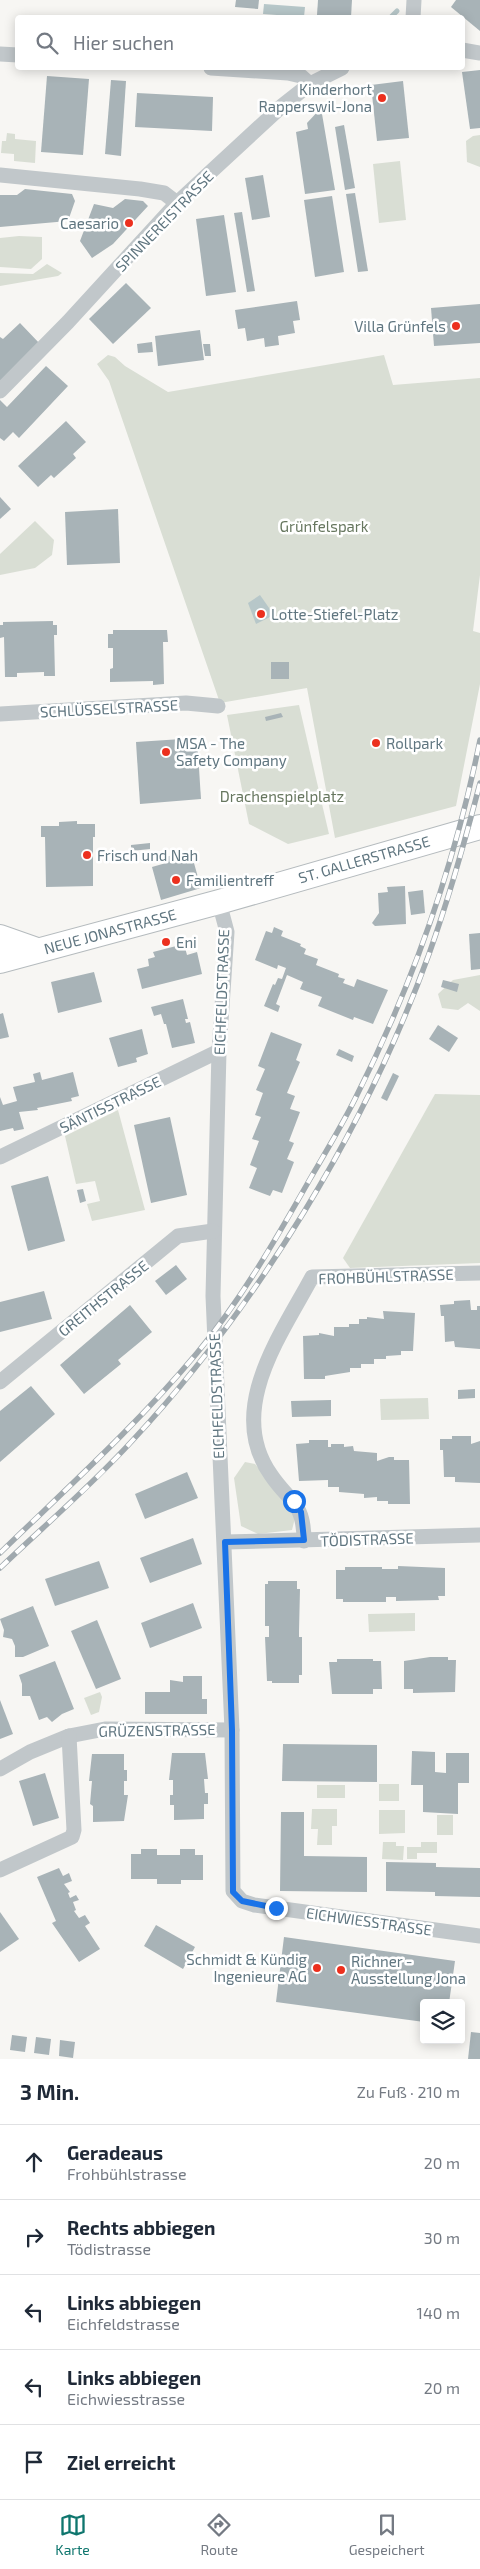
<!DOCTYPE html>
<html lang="de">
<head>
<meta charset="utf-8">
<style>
	:root { --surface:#fff; --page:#f6f6f7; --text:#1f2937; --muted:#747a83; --line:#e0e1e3; --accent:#0f766e }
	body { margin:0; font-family:"Exo 2",sans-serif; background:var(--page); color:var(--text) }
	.controls { position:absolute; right:15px; bottom:15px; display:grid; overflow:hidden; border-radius:5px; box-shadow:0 2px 12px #0003 }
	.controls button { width:45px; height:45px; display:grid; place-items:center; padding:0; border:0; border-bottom:1px solid var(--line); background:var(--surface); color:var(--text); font:25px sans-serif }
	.stop { position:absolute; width:15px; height:15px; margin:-11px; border:4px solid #1a73e8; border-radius:50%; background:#fff }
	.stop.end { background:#1a73e8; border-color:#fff; box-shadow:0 1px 5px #0008 }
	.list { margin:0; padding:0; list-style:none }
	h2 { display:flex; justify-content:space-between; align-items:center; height:65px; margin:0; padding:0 20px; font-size:21px }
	h2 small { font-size:16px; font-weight:400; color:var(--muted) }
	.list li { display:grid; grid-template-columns:32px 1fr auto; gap:15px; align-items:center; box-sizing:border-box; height:75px; padding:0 20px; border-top:1px solid var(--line) }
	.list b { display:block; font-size:19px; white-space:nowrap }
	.list p { margin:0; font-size:16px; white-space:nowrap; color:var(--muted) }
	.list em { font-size:16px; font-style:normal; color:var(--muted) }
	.icon { flex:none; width:28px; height:28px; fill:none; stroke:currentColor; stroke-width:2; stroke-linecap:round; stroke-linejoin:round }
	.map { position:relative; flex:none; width:480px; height:2059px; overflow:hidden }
	.search { position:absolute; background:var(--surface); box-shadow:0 2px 12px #0003; left:15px; right:15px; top:15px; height:55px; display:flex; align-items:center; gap:12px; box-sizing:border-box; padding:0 18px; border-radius:5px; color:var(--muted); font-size:19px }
	.sheet { height:440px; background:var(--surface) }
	nav { display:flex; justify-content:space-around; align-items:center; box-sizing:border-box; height:70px; border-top:1px solid var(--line); background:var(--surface); font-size:14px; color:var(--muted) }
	nav a { display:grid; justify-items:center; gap:2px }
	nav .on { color:var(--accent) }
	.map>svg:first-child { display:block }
	.green { fill:#d9ded4 }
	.water { fill:#b7c7c9 }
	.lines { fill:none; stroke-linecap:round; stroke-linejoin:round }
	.stream { stroke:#b7c7c9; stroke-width:5 }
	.building { fill:#a8b3b7 }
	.primary-casing { stroke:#b5bbbe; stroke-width:26 }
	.minor { stroke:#c1c7ca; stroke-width:15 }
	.primary { stroke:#fff; stroke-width:24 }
	.rail-casing { stroke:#a0a9ae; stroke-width:5.5 }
	.rail { stroke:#fff; stroke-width:4; stroke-dasharray:11; stroke-linecap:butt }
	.route { stroke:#1a73e8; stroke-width:6 }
	.poi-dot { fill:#ec301e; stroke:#fff; stroke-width:2 }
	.labels { text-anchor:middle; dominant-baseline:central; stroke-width:5; stroke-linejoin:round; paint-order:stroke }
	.poi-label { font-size:15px; fill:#607680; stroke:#fff; text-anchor:start }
	.street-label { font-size:15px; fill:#607680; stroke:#fff }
	.park-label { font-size:15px; fill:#67775f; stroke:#fff }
</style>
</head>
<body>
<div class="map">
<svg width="480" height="2059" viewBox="0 0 480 2059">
	<rect width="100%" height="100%" fill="#f7f6f3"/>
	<g class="green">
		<path d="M7,133L15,134V139L36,141L35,163L14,161V154L1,153L2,141H6Z"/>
		<path d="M480,135V167L467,162L466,141L473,136Z"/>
		<path d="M400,161L406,220L379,223L373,164Z"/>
		<path d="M19,236L42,237V259L31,269L0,267V238Z"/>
		<path d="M47,264L62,273L58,276L0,286V273L33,274Z"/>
		<path d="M108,355L115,357L125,366L168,392L384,355L393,385L480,378V575L473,631L480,633V684L456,806L335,838L307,688L220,703L109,381L97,364Z"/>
		<path d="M35,521L54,540L52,555L35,568L0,575V554Z"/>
		<path d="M299,705L329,834L288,844L249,824L227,715Z"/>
		<path d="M480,975V1011L468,1003L458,1010L442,1008L438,994L453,980Z"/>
		<path d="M435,1094L480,1095V1263L350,1268L343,1258Z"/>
		<path d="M118,1110L145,1210L92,1221L87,1204L100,1201L95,1181L76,1184L65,1136Z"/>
		<path d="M428,1398L429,1419L381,1420L380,1399Z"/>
		<path d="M245,1462L255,1464L291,1505L295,1518L292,1530L258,1534L241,1526L234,1478Z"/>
		<path d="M415,1613V1631L369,1632L368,1614Z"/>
		<path d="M100,1692L102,1697L99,1712L91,1715L84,1698Z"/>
		<rect x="379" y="1784" width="20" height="17"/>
		<rect x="317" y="1785" width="28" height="13"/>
		<path d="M312,1809H337V1826H332V1845H317L318,1829H311Z"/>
		<path d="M379,1810H405V1833L379,1834Z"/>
		<rect x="437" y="1815" width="16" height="20"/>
		<path d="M383,1842H396V1846H404L403,1860L382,1859Z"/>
		<path d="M421,1842H437V1853H417V1859H407V1847H421Z"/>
	</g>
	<g class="water">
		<path d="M264,4L305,7L304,17L263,14Z"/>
		<path d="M260,595L274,615L256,624L248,603Z"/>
	</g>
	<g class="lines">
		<path class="stream" d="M390,18L397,11"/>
	</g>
	<g class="building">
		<path d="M236,0H259L258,9L235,7Z"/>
		<path d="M318,0H352L351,17L317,15Z"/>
		<path d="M456,0H480V31L451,7Z"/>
		<path d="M480,70V128L470,129L462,72Z"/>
		<path d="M47,76L89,79L83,155L41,152Z"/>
		<path d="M111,80L126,81L121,156L105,154Z"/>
		<path d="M403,81L409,138L377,141L371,85Z"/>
		<path d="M137,93L213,97L212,131L135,127Z"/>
		<path d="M321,108L335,190L305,194L296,132L308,129L307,123Z"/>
		<path d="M344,125L355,188L345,190L335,127Z"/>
		<path d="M263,175L270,217L252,220L245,178Z"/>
		<path d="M25,189L72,194L75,201L68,221L0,227V195H17Z"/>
		<path d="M355,193L368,271L358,272L346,194Z"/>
		<path d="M332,196L344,272L315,277L304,200Z"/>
		<path d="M125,199L143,201L148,206L113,244L92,258L80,241L94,204L113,208Z"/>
		<path d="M242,212L255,291L247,292L234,213Z"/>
		<path d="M224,215L236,292L206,296L196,219Z"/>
		<path d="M126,283L151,308L113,344L89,319Z"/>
		<path d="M297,301L300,320L293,321L295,333L278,336L279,345L265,347L264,338L247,341L245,328L238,329L235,310Z"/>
		<path d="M480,304V343L434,346L431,308Z"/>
		<path d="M20,323L40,344L0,383V337L3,339Z"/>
		<path d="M200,330L204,360L158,366L155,336Z"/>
		<path d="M152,342L153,352L138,353L137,344Z"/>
		<path d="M203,344H210L211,356H205Z"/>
		<path d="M46,366L68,386L19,438L13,432L4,441L0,438V400L7,407Z"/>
		<path d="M66,421L86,442L73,454L76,458L54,478L51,475L38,487L18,466Z"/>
		<path d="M0,497L11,509L0,519Z"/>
		<path d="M118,509L120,563L67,565L65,512Z"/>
		<path d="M53,621V625H57V635H54L55,676H44V672L17,673V677H5L4,637L0,638V625H3V622Z"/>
		<path d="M113,630H167L168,642H163L164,684L153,685V681L110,682V669L113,668V648H108V634H113Z"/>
		<rect x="271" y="662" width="18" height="17"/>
		<path d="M281,713L283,717L266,721L265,717Z"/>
		<path d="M197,738L201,799L140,804L136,742Z"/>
		<path d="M77,821V824H95V837H93V886L46,887L45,837H41V826H59V822Z"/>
		<path d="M150,843V849L131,851V845Z"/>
		<path d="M178,854L180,859L192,856L201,888L161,900L152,867L166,863L165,857Z"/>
		<path d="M405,886L406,924L375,926L372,923L379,913L378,893L388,892L387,887Z"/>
		<path d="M423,890L425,913L411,915L408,892Z"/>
		<path d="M274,927L283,931L281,936L301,944L300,946L306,949L304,954L318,959L316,965L339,974L338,977L345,979L343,983L354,987L357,979L388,990L373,1024L354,1017L353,1020L318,1006L322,997L300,989L303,982L287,975L276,1004L280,1006L278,1012L264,1006L273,984L275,985L278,978L282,979L286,968L278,965L277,969L255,960L266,931L272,933Z"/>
		<path d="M480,933V969L471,970L469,934Z"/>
		<path d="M184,944L187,955L197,952L202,974L142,989L137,969L149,966L148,959L155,957L153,952Z"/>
		<path d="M94,972L102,1002L58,1013L51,982Z"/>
		<path d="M443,980L459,984L457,992L441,987Z"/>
		<path d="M183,999L188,1019H185L186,1023L190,1022L195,1043L172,1048L166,1024H164L161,1014L154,1016L151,1007Z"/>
		<path d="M3,1013L9,1037L0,1039V1014Z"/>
		<path d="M438,1025L458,1038L449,1052L429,1039Z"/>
		<path d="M142,1029L148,1054L136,1058L137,1062L118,1067L109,1038Z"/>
		<path d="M271,1032L302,1044L296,1060L300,1062L287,1093L295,1096L290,1109L300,1112L289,1141L294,1143L287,1159L294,1162L282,1193L273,1190L270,1196L249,1188L257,1168L250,1165L259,1141L252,1139L261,1117L255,1115L263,1093L256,1090L265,1069L258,1066Z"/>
		<path d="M339,1049L354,1056L352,1062L336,1055Z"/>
		<path d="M40,1072L42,1080L73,1072L79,1096L71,1098L72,1101L37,1108L38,1110L19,1112L24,1129L14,1131L13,1128L0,1131V1097L3,1105L17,1101L13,1087L35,1082L33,1074Z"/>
		<path d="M393,1073L399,1076L387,1101L381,1098Z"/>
		<path d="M170,1117L187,1195L151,1203L134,1125Z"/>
		<path d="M48,1176L65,1241L28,1251L11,1186Z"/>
		<path d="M83,1189L86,1201L80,1203L77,1190Z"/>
		<path d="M176,1265L187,1279L166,1295L155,1281Z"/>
		<path d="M44,1291L52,1319L0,1332V1302Z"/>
		<path d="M470,1300L471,1310H477V1306H480V1349L455,1347L454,1341L445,1342L444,1316H441L440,1305L454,1304V1301Z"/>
		<path d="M130,1305L152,1332L118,1360L121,1364L84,1394L60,1365Z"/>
		<path d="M383,1311L415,1313L413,1351H401V1355L386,1356V1359H374V1364H361V1368H350V1372L325,1376V1379H304L303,1336L319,1335V1333L334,1336V1327H349V1324H359V1319H367V1317L384,1319Z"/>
		<path d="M31,1386L55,1414L0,1462V1411Z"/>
		<path d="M475,1389V1398L458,1399V1390Z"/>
		<path d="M331,1400V1416L292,1417L291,1401Z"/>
		<path d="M452,1436H471V1444L480,1441V1483L455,1482V1477H444L443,1450H440V1439H452Z"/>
		<path d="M309,1440H328V1447H331V1444H344V1447L353,1446L354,1451L377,1453V1461L389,1457H394V1460H409L410,1504H388V1501H377V1497L364,1498V1494L339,1492V1487H328V1480L299,1481L296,1444L309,1443Z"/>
		<path d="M187,1472L198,1498L145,1519L135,1494Z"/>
		<path d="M193,1538L202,1564L150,1583L140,1558Z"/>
		<path d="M99,1561L109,1588L55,1606L45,1579Z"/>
		<path d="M398,1566L445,1568V1596H438L439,1600L396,1601V1597H386V1602H343V1599H336V1570H345V1567H382V1569H398Z"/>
		<path d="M268,1581H297V1589H300L299,1631V1637H302V1675H299V1683H272V1681H267L265,1637H269V1626H265V1584H268Z"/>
		<path d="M193,1603L202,1628L150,1648L141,1623Z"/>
		<path d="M33,1606L49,1646L23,1657H15V1646L12,1639L3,1637L4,1630L0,1619Z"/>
		<path d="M97,1620L121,1679L96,1689L71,1631Z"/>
		<path d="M430,1657H448V1660H456L455,1692L413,1693V1689H404V1661Z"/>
		<path d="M337,1659H373V1661H381L382,1689H373V1694H332L329,1662H337Z"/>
		<path d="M55,1661L74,1709L62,1714L52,1722L47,1717L39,1720L30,1696H22V1684L19,1675Z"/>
		<path d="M183,1676H202V1699H207V1714H145V1692H170V1680L183,1682Z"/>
		<path d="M0,1700L13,1734L0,1739Z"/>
		<path d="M283,1744L377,1745V1782L282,1781Z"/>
		<path d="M412,1751L435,1752V1772L446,1773V1753H469V1783H458V1814L423,1812V1785H411Z"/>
		<path d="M172,1753H205L208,1779H204L205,1793H208V1804H204V1819L174,1820V1805H170V1795H173V1780H169Z"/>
		<path d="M92,1754H124V1770H127V1781H124V1795H128L124,1821L93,1822V1806L90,1804L92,1781H89Z"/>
		<path d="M45,1773L59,1818L33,1826L19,1781Z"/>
		<path d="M281,1812H304V1856L367,1857V1892L280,1891Z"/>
		<path d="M141,1849H157V1855H180V1849H195V1855H203V1880H181V1884H157V1879H131V1854H141Z"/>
		<path d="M386,1862L436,1863V1867L480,1868V1897L435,1896V1892L386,1891Z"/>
		<path d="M59,1868L63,1876L69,1873L72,1881L64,1884L70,1892L68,1893L70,1898L76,1895L79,1900L73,1902L76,1910L74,1911L79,1918L85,1915L90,1923L85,1926L100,1949L79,1962L52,1923L56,1921L37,1877Z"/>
		<path d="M0,1912L19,1939L0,1952Z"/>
		<path d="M156,1925L195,1947L183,1969L144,1946Z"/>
		<path d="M284,1937L455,1961L449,2003H424V2022L276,2002Z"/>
		<path d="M471,2032L480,2033V2059H468Z"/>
		<path d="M12,2035L27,2037L25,2052L10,2050Z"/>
		<path d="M36,2037L51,2039L49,2055L34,2053Z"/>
		<path d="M60,2040L75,2042L73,2058L59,2056Z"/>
	</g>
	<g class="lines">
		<g class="primary-casing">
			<g id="primary">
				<path d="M0,937L37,950"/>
				<path d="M0,961L219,902L480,827"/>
			</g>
		</g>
		<g class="minor">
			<path d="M413,18L414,0"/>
			<path d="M462,50L480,53"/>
			<path d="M0,54L18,55"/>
			<path d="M211,68L288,73L301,76L310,84"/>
			<path d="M0,175L140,189L164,193L177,203"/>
			<path d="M0,391L68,322L177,203L282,106L310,84L342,68"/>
			<path d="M0,714L186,703L218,706"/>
			<path d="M219,902L227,932L219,1051L213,1296L232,1730L233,1891L242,1901L254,1905L480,1936"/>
			<path d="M0,1157L219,1051"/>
			<path d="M0,1382L178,1236L213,1231"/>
			<path d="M304,1541C304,1502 290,1503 271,1475C225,1410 281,1335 312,1277L480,1273"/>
			<path d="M225,1542L480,1535"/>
			<path d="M0,1769L30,1752L69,1736L105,1729L232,1730"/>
			<path d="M0,1870L72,1837L74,1830L69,1736"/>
		</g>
		<use href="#primary" class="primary"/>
		<g class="rail-casing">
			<g id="rail">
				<path d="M0,1553C67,1488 137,1425 197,1353C241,1300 276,1239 310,1179C325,1153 341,1127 355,1099C412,986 455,864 480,740"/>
				<path d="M0,1568C44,1526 91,1486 132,1441C257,1307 367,1126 429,954C449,898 465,841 480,783"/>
			</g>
		</g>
		<use href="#rail" class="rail"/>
	</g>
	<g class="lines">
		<path class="route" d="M276,1908L242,1901L233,1892L232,1730L225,1542L304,1540L301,1512L294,1501"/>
	</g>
	<g class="poi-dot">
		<circle cx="382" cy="98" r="5"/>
		<circle cx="129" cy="223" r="5"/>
		<circle cx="456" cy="326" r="5"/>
		<circle cx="261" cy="614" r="5"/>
		<circle cx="376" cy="743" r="5"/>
		<circle cx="166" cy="752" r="5"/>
		<circle cx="87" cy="855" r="5"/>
		<circle cx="176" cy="880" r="5"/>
		<circle cx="166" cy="942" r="5"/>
		<circle cx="317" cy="1968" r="5"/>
		<circle cx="341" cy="1970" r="5"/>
	</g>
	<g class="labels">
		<g class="poi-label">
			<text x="372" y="89" text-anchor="end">Kinderhort<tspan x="372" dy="17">Rapperswil-Jona</tspan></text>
			<text x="119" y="223" text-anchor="end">Caesario</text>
			<text x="446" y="326" text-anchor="end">Villa Grünfels</text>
			<text x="271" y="614">Lotte-Stiefel-Platz</text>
			<text x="176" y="743">MSA - The<tspan x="176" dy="17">Safety Company</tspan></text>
			<text x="386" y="743">Rollpark</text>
			<text x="97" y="855">Frisch und Nah</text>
			<text x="186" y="880">Familientreff</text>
			<text x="176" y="942">Eni</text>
			<text x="307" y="1959" text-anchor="end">Schmidt &amp; Kündig<tspan x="307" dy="17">Ingenieure AG</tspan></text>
			<text x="351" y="1961">Richner -<tspan x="351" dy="17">Ausstellung Jona</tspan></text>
		</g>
		<g class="street-label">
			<text transform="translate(164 221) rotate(-46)">SPINNEREISTRASSE</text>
			<text transform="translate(109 708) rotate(-3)">SCHLÜSSELSTRASSE</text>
			<text transform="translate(364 859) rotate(-16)">ST. GALLERSTRASSE</text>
			<text transform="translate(110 931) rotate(-15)">NEUE JONASTRASSE</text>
			<text transform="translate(221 992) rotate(-88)">EICHFELDSTRASSE</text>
			<text transform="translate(110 1104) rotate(-26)">SÄNTISSTRASSE</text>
			<text transform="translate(386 1276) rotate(-2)">FROHBÜHLSTRASSE</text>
			<text transform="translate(103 1298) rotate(-39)">GREITHSTRASSE</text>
			<text transform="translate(216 1396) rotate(-92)">EICHFELDSTRASSE</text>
			<text transform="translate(367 1539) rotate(-2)">TÖDISTRASSE</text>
			<text transform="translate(157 1730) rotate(-1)">GRÜZENSTRASSE</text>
			<text transform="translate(369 1921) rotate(8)">EICHWIESSTRASSE</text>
		</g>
		<g class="park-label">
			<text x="324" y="526">Grünfelspark</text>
			<text x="282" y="796">Drachenspielplatz</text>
		</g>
	</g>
</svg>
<div class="controls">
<button><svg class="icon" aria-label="layers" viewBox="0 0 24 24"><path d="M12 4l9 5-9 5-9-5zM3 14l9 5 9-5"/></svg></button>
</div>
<div class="stop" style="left:294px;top:1501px"></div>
<div class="stop end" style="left:276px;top:1908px"></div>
<div class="search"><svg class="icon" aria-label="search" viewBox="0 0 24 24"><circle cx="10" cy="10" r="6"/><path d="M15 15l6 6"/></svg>Hier suchen</div>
</div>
<section class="sheet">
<h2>3 Min.<small>Zu Fuß · 210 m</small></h2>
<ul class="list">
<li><svg class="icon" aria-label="ahead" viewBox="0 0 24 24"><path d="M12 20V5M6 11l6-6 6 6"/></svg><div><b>Geradeaus</b><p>Frohbühlstrasse</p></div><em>20 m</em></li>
<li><svg class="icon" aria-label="right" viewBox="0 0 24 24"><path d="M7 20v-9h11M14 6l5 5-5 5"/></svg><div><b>Rechts abbiegen</b><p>Tödistrasse</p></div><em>30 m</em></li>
<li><svg class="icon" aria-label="left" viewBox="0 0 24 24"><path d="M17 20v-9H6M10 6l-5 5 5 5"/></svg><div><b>Links abbiegen</b><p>Eichfeldstrasse</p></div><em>140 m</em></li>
<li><svg class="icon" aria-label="left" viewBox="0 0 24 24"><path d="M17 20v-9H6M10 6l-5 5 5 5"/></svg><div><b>Links abbiegen</b><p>Eichwiesstrasse</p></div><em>20 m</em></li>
<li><svg class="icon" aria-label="arrive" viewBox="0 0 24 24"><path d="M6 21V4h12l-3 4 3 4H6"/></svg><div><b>Ziel erreicht</b></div></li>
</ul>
</section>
<nav>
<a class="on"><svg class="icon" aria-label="map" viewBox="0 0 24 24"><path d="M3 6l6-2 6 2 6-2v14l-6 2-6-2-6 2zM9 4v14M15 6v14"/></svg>Karte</a>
<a><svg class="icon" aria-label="directions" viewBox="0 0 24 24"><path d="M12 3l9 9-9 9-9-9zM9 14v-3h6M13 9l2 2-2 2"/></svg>Route</a>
<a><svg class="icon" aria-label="saved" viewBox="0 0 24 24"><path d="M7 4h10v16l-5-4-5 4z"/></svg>Gespeichert</a>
</nav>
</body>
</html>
